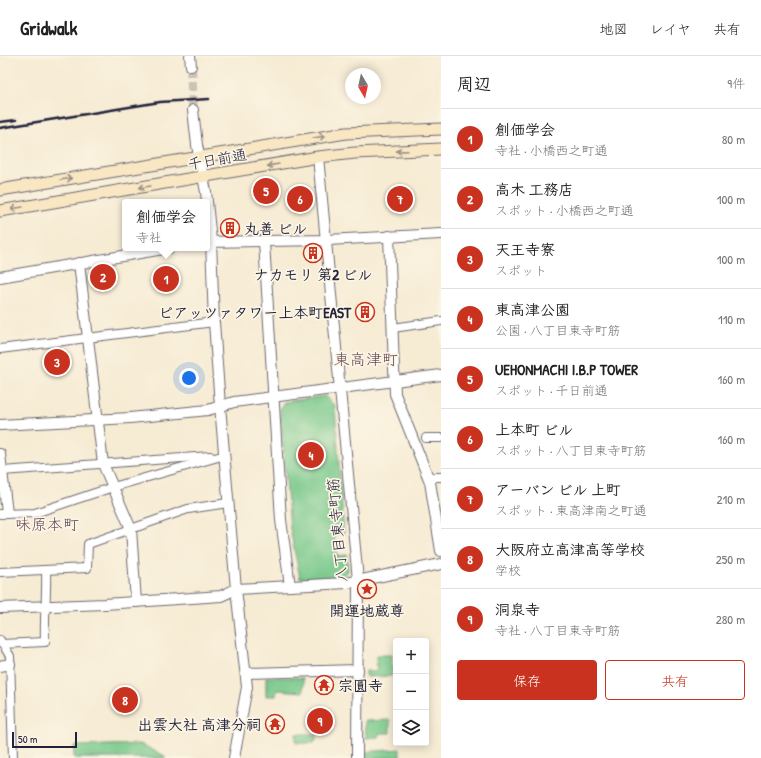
<!DOCTYPE html>
<html lang="ja">
<head>
<meta charset="utf-8">
<style>
	:root { --surface:#fff; --page:#f2f2f2; --text:#222; --muted:#767676; --line:#e0e0e0; --accent:#c8321e }
	body { margin:0; font-family:"Patrick Hand","Klee One",sans-serif; background:var(--page); color:var(--text) }
	.controls { position:absolute; right:12px; bottom:12px; display:grid; overflow:hidden; border-radius:4px; box-shadow:0 2px 10px #0003 }
	.controls button { width:36px; height:36px; display:grid; place-items:center; padding:0; border:0; border-bottom:1px solid var(--line); background:var(--surface); color:var(--text); font:20px sans-serif }
	.compass { position:absolute; left:345px; top:12px; width:36px; height:36px; border-radius:50%; background:var(--surface); box-shadow:0 2px 10px #0003; rotate:171deg }
	.scale { position:absolute; left:12px; bottom:10px; width:65px; box-sizing:border-box; padding-left:4px; border:2px solid #22223b; border-top:0; font-size:11px; line-height:14px; white-space:nowrap; color:#22223b; -webkit-text-stroke:3px #fcf5e5; paint-order:stroke }
	.you { position:absolute; left:189px; top:322px; width:14px; height:14px; margin:-10px; border:3px solid #fff; border-radius:50%; background:#1a73e8; box-shadow:0 0 0 6px #1a73e833 }
	.badge { display:grid; place-items:center; width:26px; height:26px; border-radius:50%; background:var(--accent); color:#fff; font-size:13px; font-weight:700 }
	.pin { position:absolute; translate:-50% -50%; border:2px solid #fff; box-shadow:0 1px 4px #0006 }
	.popup { position:absolute; left:122px; top:143px; width:88px; height:52px; box-sizing:border-box; display:grid; place-content:center; border-radius:4px; background:var(--surface); filter:drop-shadow(0 1px 3px #0005); font-size:13px; white-space:nowrap; color:var(--muted) }
	.popup b { font-size:15px; color:var(--text) }
	.popup::after { content:''; position:absolute; left:50%; top:100%; margin-left:-8px; border:8px solid transparent; border-top-color:var(--surface) }
	.list { margin:0; padding:0; list-style:none }
	h2 { display:flex; justify-content:space-between; align-items:center; height:52px; margin:0; padding:0 16px; font-size:17px }
	h2 small { font-size:13px; font-weight:400; color:var(--muted) }
	.list li { display:grid; grid-template-columns:26px 1fr auto; gap:12px; align-items:center; box-sizing:border-box; height:60px; padding:0 16px; border-top:1px solid var(--line) }
	.list b { display:block; font-size:15px; white-space:nowrap }
	.list p { margin:0; font-size:13px; white-space:nowrap; color:var(--muted) }
	.list em { font-size:13px; font-style:normal; color:var(--muted) }
	.actions { display:flex; gap:8px; padding:12px 16px }
	.actions a { flex:1; padding:9px 0; border:1px solid var(--accent); border-radius:4px; text-align:center; font-size:14px; color:var(--accent) }
	.actions .main { background:var(--accent); color:#fff }
	.icon { flex:none; width:22px; height:22px; fill:none; stroke:currentColor; stroke-width:2; stroke-linecap:round; stroke-linejoin:round }
	.map { position:relative; flex:none; width:441px; height:702px; overflow:hidden }
	header { display:flex; align-items:center; gap:24px; box-sizing:border-box; height:56px; padding:0 20px; background:var(--surface); border-bottom:1px solid var(--line) }
	header strong { font-size:19px }
	nav { display:flex; gap:22px; margin-inline-start:auto; font-size:14px }
	main { display:flex }
	aside { flex:1; background:var(--surface) }
	.map>svg:first-child { display:block }
	.green { fill:#76c789; stroke:#4c7462 }
	.lines { fill:none; stroke-linecap:round; stroke-linejoin:round }
	.tertiary-tunnel { stroke:#ccc3b5; stroke-width:10; stroke-dasharray:10 5; stroke-linecap:butt }
	.minor-casing { stroke:#6c6870; stroke-width:10 }
	.tertiary-casing { stroke:#6c6870; stroke-width:12 }
	.secondary-casing { stroke:#6c6870; stroke-width:13 }
	.minor { stroke:#fff; stroke-width:8 }
	.tertiary { stroke:#fff; stroke-width:10 }
	.secondary { stroke:#f9e7c3; stroke-width:11 }
	.rail { stroke:#22223b; stroke-width:2.5 }
	.oneway { stroke:#988e86 }
	.labels { text-anchor:middle; dominant-baseline:central; stroke-width:3.5; stroke-linejoin:round; paint-order:stroke }
	.street-label { font-size:15px; fill:#22223b; stroke:#fcf5e5 }
	.poi-label { font-size:15px; font-weight:bold; fill:#22223b; stroke:#fcf5e5; text-anchor:start }
	.neighbourhood-label { font-size:16px; fill:#664a59; stroke:#fcf5e5 }
</style>
</head>
<body>
<header>
<strong>Gridwalk</strong>
<nav><a>地図</a><a>レイヤ</a><a>共有</a></nav>
</header>
<main>
<div class="map">
<svg width="441" height="702" viewBox="0 0 441 702">
	<rect width="100%" height="100%" fill="#fcf5e5"/>
	<filter id="ink" filterUnits="userSpaceOnUse"><feTurbulence type="fractalNoise" baseFrequency=".025" numOctaves="2"/><feDisplacementMap in="SourceGraphic" scale="8" xChannelSelector="R" yChannelSelector="G"/><feConvolveMatrix kernelMatrix="1 2 1 2 8 2 1 2 1" color-interpolation-filters="sRGB"/></filter>
	<filter id="wash" filterUnits="userSpaceOnUse"><feTurbulence type="fractalNoise" baseFrequency=".012" numOctaves="4" result="noise"/><feDisplacementMap in="SourceGraphic" scale="16" xChannelSelector="R" yChannelSelector="G"/><feGaussianBlur stdDeviation="0.9" result="paint"/><feColorMatrix in="noise" values="0 0 0 0 0 0 0 0 0 0 0 0 0 0 0 0 0 1.4 0 .05"/><feComposite in="paint" operator="in"/></filter>
	<g filter="url(#wash)">
		<rect width="100%" height="100%" fill="#f6ebd3"/>
		<g class="green">
			<path d="M325,340L335,350L344,477L334,478L337,500L347,499L348,515L344,520L300,522L290,473L280,354L284,346Z"/>
			<path d="M376,599H392V620L366,621V615H377Z"/>
			<path d="M266,621L303,622V636L277,634L276,640H266Z"/>
			<path d="M390,664V677H379V681L366,682L365,665Z"/>
			<path d="M296,678H316V684H314V687H296Z"/>
			<path d="M140,688L165,700V702H74V690Z"/>
			<path d="M400,693V701L365,702L364,696Z"/>
		</g>
	</g>
	<g filter="url(#ink)">
		<g class="lines">
			<path class="tertiary-tunnel" d="M191,10L193,54"/>
			<g class="minor-casing">
				<g id="minor">
					<path d="M393,272L441,265"/>
					<path d="M0,293L214,266"/>
					<path d="M426,382H441"/>
					<path d="M2,415L210,400"/>
					<path d="M428,421H441"/>
					<path d="M0,458L35,457L113,431L225,399"/>
					<path d="M0,516L87,512L88,488L188,453L228,447"/>
					<path d="M0,584L10,600L13,702"/>
					<path d="M2,588L45,586C44,561 47,538 46,514"/>
				</g>
			</g>
			<g class="tertiary-casing">
				<g id="tertiary">
					<path d="M190,0L191,10"/>
					<path d="M193,54L197,89L206,136L211,185L214,266L220,350L236,533L247,631L234,702"/>
					<path d="M318,101L358,524L357,702"/>
					<path d="M389,180L395,338L430,426L441,495"/>
					<path d="M207,186L327,184L441,178"/>
					<path d="M264,186L281,464L290,530"/>
					<path d="M79,207L103,408L131,473L136,546"/>
					<path d="M0,221L169,192"/>
					<path d="M0,369L130,362L208,354L234,346L441,319"/>
					<path d="M0,398L7,457"/>
					<path d="M0,552L105,548L221,540L236,533L347,527L441,508"/>
					<path d="M0,610L10,608"/>
					<path d="M246,617L358,614"/>
				</g>
			</g>
			<g class="secondary-casing">
				<g id="secondary">
					<path d="M0,134L346,77L441,73"/>
					<path d="M0,155L318,101L355,97L441,93"/>
				</g>
			</g>
			<use href="#minor" class="minor"/>
			<use href="#tertiary" class="tertiary"/>
			<use href="#secondary" class="secondary"/>
			<g class="rail">
				<path d="M0,66L16,64"/>
				<path d="M0,72L160,46L209,43"/>
			</g>
		</g>
		<defs><path id="oneway-shaft" d="M-6 0H5M1.5-3L5.5 0L1.5 3" fill="none" stroke-width="1.6" stroke-linecap="round" stroke-linejoin="round"/></defs>
		<g class="oneway">
			<use href="#oneway-shaft" transform="translate(319 81) rotate(-9)"/>
			<use href="#oneway-shaft" transform="translate(402 95) rotate(178)"/>
			<use href="#oneway-shaft" transform="translate(273 109) rotate(170)"/>
			<use href="#oneway-shaft" transform="translate(66 123) rotate(-9)"/>
			<use href="#oneway-shaft" transform="translate(145 131) rotate(171)"/>
			<use href="#oneway-shaft" transform="translate(17 152) rotate(171)"/>
		</g>
	</g>
	<defs>
		<g id="building-ring" transform="scale(1)"><circle r="9.5" fill="#fcf5e5" stroke="#c8321e" stroke-width="1.5"/><path d="M-4-6H4V6H1V3H-1V6H-4ZM-2.5-4.3h1.7v1.8h-1.7ZM.8-4.3h1.7v1.8H.8ZM-2.5-1h1.7V.8h-1.7ZM.8-1h1.7V.8H.8Z" fill="#c8321e"/></g>
		<g id="sight-ring" transform="scale(1)"><circle r="9.5" fill="#fcf5e5" stroke="#c8321e" stroke-width="1.5"/><path d="M0-6L1.8-2.2L6-1.7L2.9 1.2L3.7 5.4L0 3.3L-3.7 5.4L-2.9 1.2L-6-1.7L-1.8-2.2Z" fill="#c8321e"/></g>
		<g id="temple-ring" transform="scale(1)"><circle r="9.5" fill="#fcf5e5" stroke="#c8321e" stroke-width="1.5"/><path d="M0-6L5-2H3V0L6.5 2.5H4V6H1.5V3h-3V6H-4V2.5H-6.5L-3 0V-2H-5Z" fill="#c8321e"/></g>
	</defs>
	<g fill-rule="evenodd">
		<use href="#building-ring" x="230" y="172"/>
		<use href="#building-ring" x="313" y="197"/>
		<use href="#building-ring" x="365" y="256"/>
		<use href="#sight-ring" x="367" y="533"/>
		<use href="#temple-ring" x="324" y="629"/>
		<use href="#temple-ring" x="275" y="668"/>
	</g>
	<g class="labels">
		<g class="street-label">
			<text transform="translate(217 103) rotate(-10)">千日前通</text>
			<text transform="translate(337 474) rotate(-95)">八丁目東寺町筋</text>
		</g>
		<g class="poi-label">
			<text x="244" y="172">丸善 ビル</text>
			<text x="313" y="218" text-anchor="middle">ナカモリ 第2 ビル</text>
			<text x="351" y="256" text-anchor="end">ピアッツァタワー上本町EAST</text>
			<text x="367" y="554" text-anchor="middle">開運地蔵尊</text>
			<text x="338" y="629">宗圓寺</text>
			<text x="261" y="668" text-anchor="end">出雲大社 高津分祠</text>
		</g>
		<g class="neighbourhood-label">
			<text x="366" y="303">東高津町</text>
			<text x="47" y="468">味原本町</text>
		</g>
	</g>
</svg>
<div class="controls">
<button>+</button>
<button>−</button>
<button><svg class="icon" aria-label="layers" viewBox="0 0 24 24"><path d="M12 4l9 5-9 5-9-5zM3 14l9 5 9-5"/></svg></button>
</div>
<svg class="compass" viewBox="-18 -18 36 36"><path d="M0-13l5 13h-10z" fill="#e53935"/><path d="M0 13l5-13h-10z" fill="#767676"/></svg>
<div class="scale">50 m</div>
<div class="you"></div>
<div class="pin badge" style="left:166px;top:223px">1</div>
<div class="popup"><b>創価学会</b>寺社</div>
<div class="pin badge" style="left:103px;top:221px">2</div>
<div class="pin badge" style="left:57px;top:306px">3</div>
<div class="pin badge" style="left:311px;top:399px">4</div>
<div class="pin badge" style="left:266px;top:135px">5</div>
<div class="pin badge" style="left:300px;top:143px">6</div>
<div class="pin badge" style="left:400px;top:143px">7</div>
<div class="pin badge" style="left:125px;top:644px">8</div>
<div class="pin badge" style="left:320px;top:665px">9</div>
</div>
<aside>
<h2>周辺<small>9件</small></h2>
<ul class="list">
<li><span class="badge">1</span><div><b>創価学会</b><p>寺社 · 小橋西之町通</p></div><em>80 m</em></li>
<li><span class="badge">2</span><div><b>高木 工務店</b><p>スポット · 小橋西之町通</p></div><em>100 m</em></li>
<li><span class="badge">3</span><div><b>天王寺寮</b><p>スポット</p></div><em>100 m</em></li>
<li><span class="badge">4</span><div><b>東高津公園</b><p>公園 · 八丁目東寺町筋</p></div><em>110 m</em></li>
<li><span class="badge">5</span><div><b>UEHONMACHI I.B.P TOWER</b><p>スポット · 千日前通</p></div><em>160 m</em></li>
<li><span class="badge">6</span><div><b>上本町 ビル</b><p>スポット · 八丁目東寺町筋</p></div><em>160 m</em></li>
<li><span class="badge">7</span><div><b>アーバン ビル 上町</b><p>スポット · 東高津南之町通</p></div><em>210 m</em></li>
<li><span class="badge">8</span><div><b>大阪府立高津高等学校</b><p>学校</p></div><em>250 m</em></li>
<li><span class="badge">9</span><div><b>洞泉寺</b><p>寺社 · 八丁目東寺町筋</p></div><em>280 m</em></li>
</ul>
<div class="actions"><a class="main">保存</a><a>共有</a></div>
</aside>
</main>
</body>
</html>
